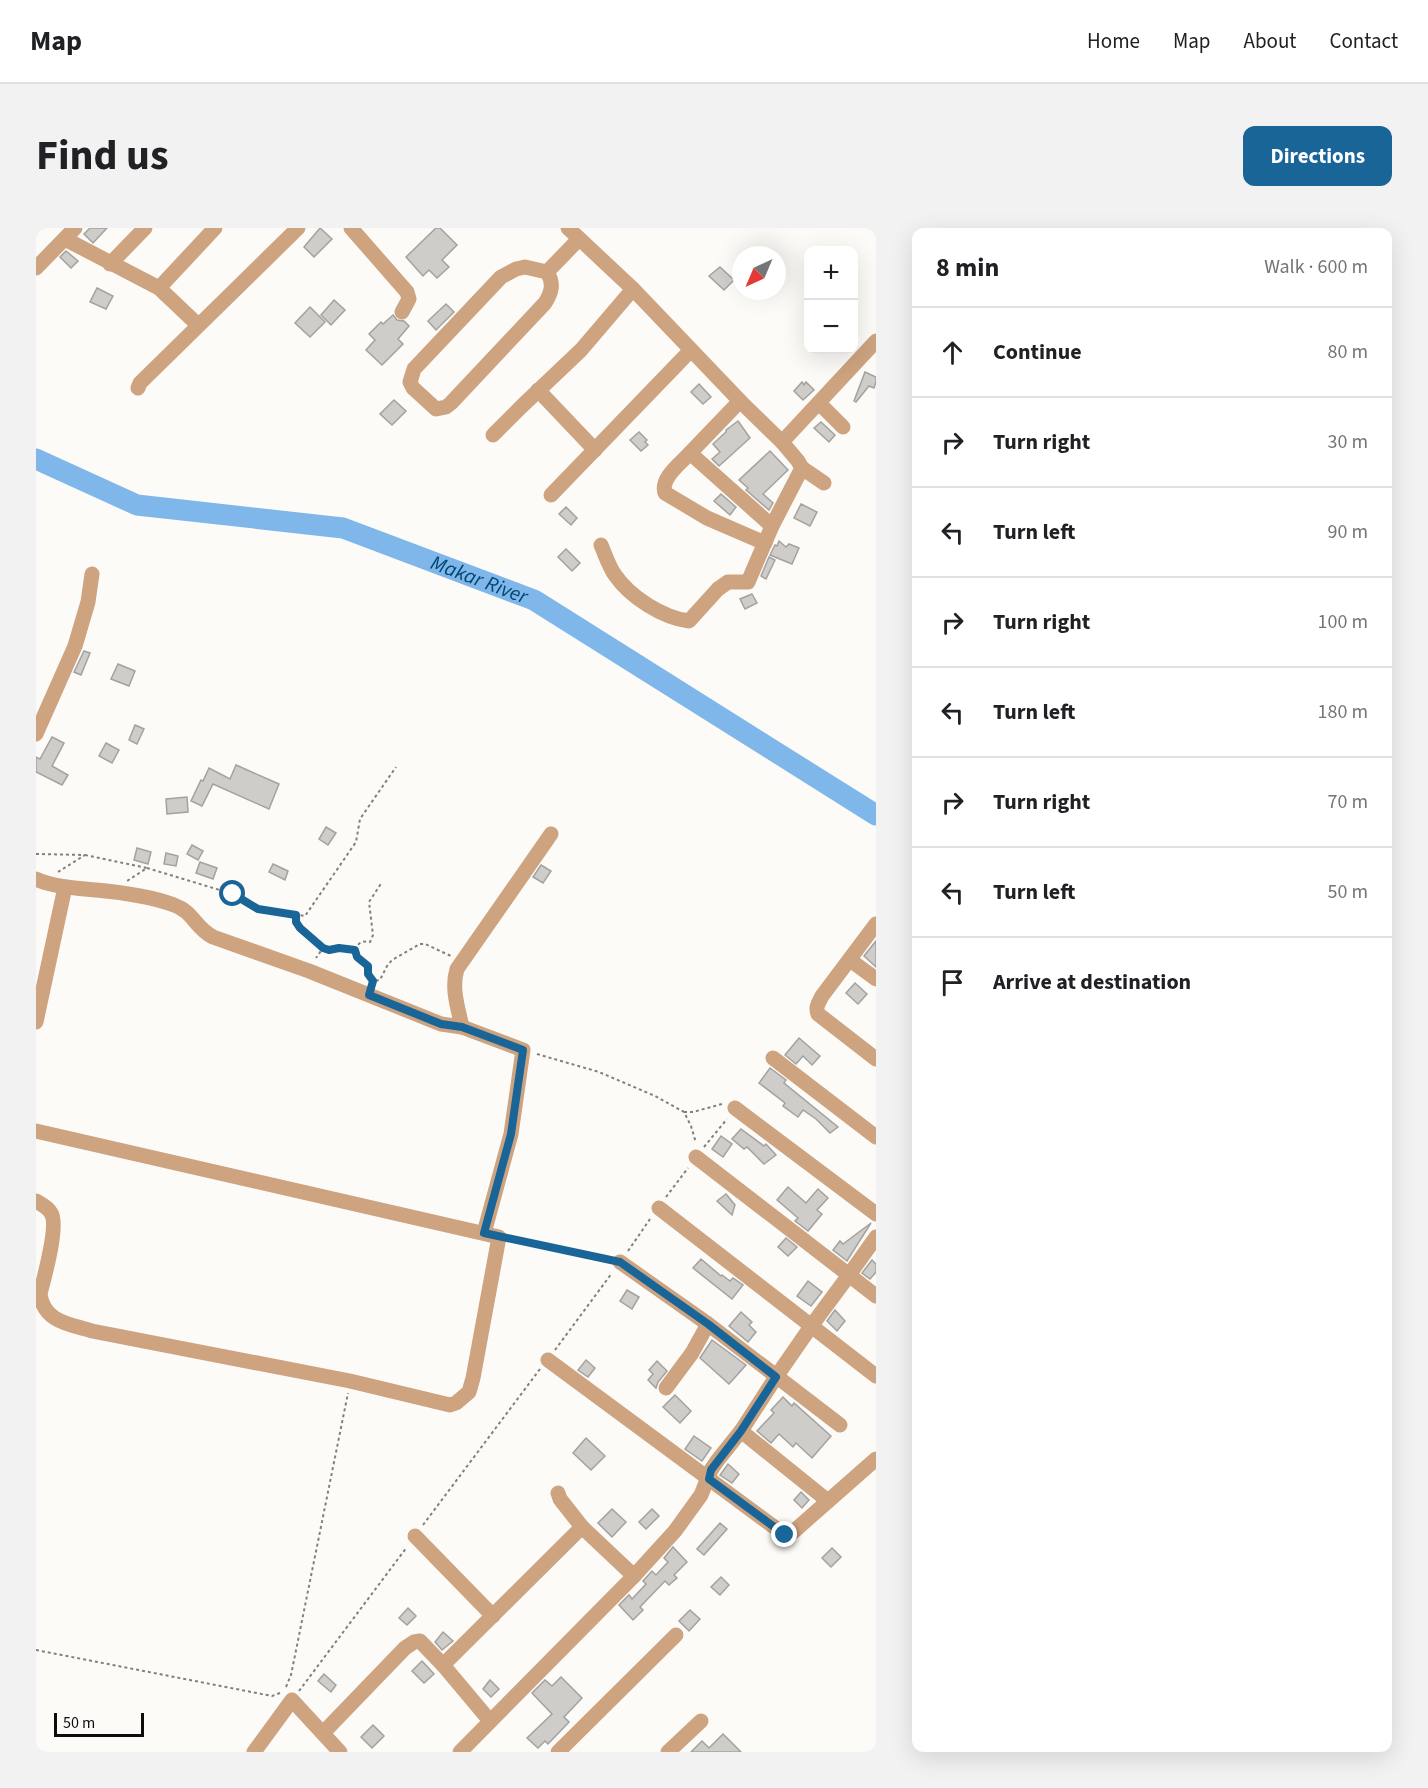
<!DOCTYPE html>
<html lang="en">
<head>
<meta charset="utf-8">
<style>
	:root { --surface:#fff; --page:#f2f2f2; --text:#202124; --muted:#757577; --line:#e0e0e0; --accent:#1a6598 }
	body { margin:0; font-family:"Source Sans 3",sans-serif; background:var(--page); color:var(--text) }
	.controls { position:absolute; right:18px; top:18px; display:grid; overflow:hidden; border-radius:12px; box-shadow:0 6px 24px #0002 }
	.controls button { width:54px; height:54px; display:grid; place-items:center; padding:0; border:0; border-bottom:2px solid var(--line); background:var(--surface); color:var(--text); font:30px sans-serif }
	.compass { position:absolute; left:696px; top:18px; width:54px; height:54px; border-radius:50%; background:var(--surface); box-shadow:0 6px 24px #0002; rotate:224deg }
	.scale { position:absolute; left:18px; bottom:15px; width:90px; box-sizing:border-box; padding-left:6px; border:3px solid #0d0d0c; border-top:0; font-size:16px; line-height:21px; white-space:nowrap; color:#0d0d0c; -webkit-text-stroke:4px #fdfbf8; paint-order:stroke }
	.stop { position:absolute; width:18px; height:18px; margin:-14px; border:4px solid #1a6598; border-radius:50%; background:#fff }
	.stop.end { background:#1a6598; border-color:#fff; box-shadow:0 2px 6px #0008 }
	.list { margin:0; padding:0; list-style:none }
	h2 { display:flex; justify-content:space-between; align-items:center; height:78px; margin:0; padding:0 24px; font-size:26px }
	h2 small { font-size:20px; font-weight:400; color:var(--muted) }
	.list li { display:grid; grid-template-columns:39px 1fr auto; gap:18px; align-items:center; box-sizing:border-box; height:90px; padding:0 24px; border-top:2px solid var(--line) }
	.list b { display:block; font-size:22px; white-space:nowrap }
	.list em { font-size:20px; font-style:normal; color:var(--muted) }
	.icon { flex:none; width:33px; height:33px; fill:none; stroke:currentColor; stroke-width:2; stroke-linecap:round; stroke-linejoin:round }
	.map { position:relative; flex:none; width:840px; height:1524px; overflow:hidden; border-radius:12px }
	header { display:flex; align-items:center; gap:36px; box-sizing:border-box; height:84px; padding:0 30px; background:var(--surface); border-bottom:2px solid var(--line) }
	header strong { font-size:28px }
	nav { display:flex; gap:33px; margin-inline-start:auto; font-size:21px }
	.intro { display:flex; align-items:center; justify-content:space-between; box-sizing:border-box; height:144px; padding:0 36px }
	h1 { margin:0; font-size:42px }
	.button { padding:15px 27px; border-radius:12px; background:var(--accent); color:#fff; font-size:21px; font-weight:700 }
	main { display:flex; gap:36px; padding:0 36px }
	aside { flex:1; background:var(--surface); border-radius:12px; box-shadow:0 6px 24px #0002 }
	.map>svg:first-child { display:block }
	.lines { fill:none; stroke-linecap:round; stroke-linejoin:round }
	.river { stroke:#7fb7ea; stroke-width:21 }
	.building { fill:#cecdc9; stroke:#a3a29f; stroke-width:1.5 }
	.path { stroke:#81807e; stroke-width:2; stroke-dasharray:3 3; stroke-linecap:butt }
	.minor { stroke:#cda380; stroke-width:15 }
	.route { stroke:#1a6598; stroke-width:8 }
	.labels { text-anchor:middle; dominant-baseline:central; stroke-width:4.5; stroke-linejoin:round; paint-order:stroke }
	.water-label { font-size:21px; font-style:italic; fill:#014573; stroke:#fdfbf8 }
</style>
</head>
<body>
<header>
<strong>Map</strong>
<nav><a>Home</a><a>Map</a><a>About</a><a>Contact</a></nav>
</header>
<div class="intro"><h1>Find us</h1><a class="button">Directions</a></div>
<main>
<div class="map">
<svg width="840" height="1524" viewBox="0 0 840 1524">
	<rect width="100%" height="100%" fill="#fdfbf8"/>
	<g class="lines">
		<path class="river" id="s1" d="M0,231L101,277L307,300L498,372L840,587"/>
	</g>
	<g class="building">
		<path d="M54,0H71L57,15L48,6Z"/>
		<path d="M284,0L296,11L278,29L268,19Z"/>
		<path d="M400,0H404L421,17L406,32L413,39L401,50L393,42L387,48L370,29Z"/>
		<path d="M30,23L42,33L35,40L24,29Z"/>
		<path d="M684,39L698,52L688,62L673,48Z"/>
		<path d="M61,60L77,68L70,81L54,74Z"/>
		<path d="M298,72L309,82L295,97L285,87Z"/>
		<path d="M410,76L418,84L400,102L392,93Z"/>
		<path d="M274,79L289,94L274,109L259,95Z"/>
		<path d="M357,87L361,92L368,93L373,98L362,111L367,116L346,137L330,122L339,112L333,106L345,94L347,96Z"/>
		<path d="M829,144L840,149V154L838,160L833,158L820,174L818,173Z"/>
		<path d="M766,154L768,157L770,154L778,162L767,172L758,163Z"/>
		<path d="M663,156L675,169L667,176L655,164Z"/>
		<path d="M358,172L370,183L356,197L344,186Z"/>
		<path d="M702,193L714,210L683,238L676,231L684,224L677,216L690,204V202Z"/>
		<path d="M785,194L799,207L793,214L778,200Z"/>
		<path d="M603,204L611,212L609,214L612,217L605,223L594,212Z"/>
		<path d="M734,223L752,242L727,266L737,275L733,282L710,262L712,260L703,252Z"/>
		<path d="M685,266L700,279L694,287L678,273Z"/>
		<path d="M765,276L781,284L774,298L758,290Z"/>
		<path d="M530,279L541,290L535,297L523,286Z"/>
		<path d="M743,313L750,319L753,316L763,320L756,336L734,327L739,317L741,318Z"/>
		<path d="M530,321L544,335L536,343L522,329Z"/>
		<path d="M733,329L739,332L730,351L725,348Z"/>
		<path d="M716,366L721,375L709,381L704,371Z"/>
		<path d="M48,423L54,425L45,447L38,444Z"/>
		<path d="M82,436L99,443L93,458L75,451Z"/>
		<path d="M99,497L108,501L101,516L93,512Z"/>
		<path d="M16,509L28,515L16,538L32,547L26,557L0,544V529L4,531Z"/>
		<path d="M70,515L83,522L76,535L63,528Z"/>
		<path d="M200,537L243,556L233,581L177,556L166,578L155,573L165,552L167,553L173,540L194,551Z"/>
		<path d="M151,569L152,584L131,586L130,571Z"/>
		<path d="M290,599L300,605L292,617L283,611Z"/>
		<path d="M156,617L167,623L162,632L151,626Z"/>
		<path d="M101,620L115,624L112,636L98,632Z"/>
		<path d="M130,625L142,628L140,638L128,636Z"/>
		<path d="M164,634L181,640L177,651L160,645Z"/>
		<path d="M237,636L252,643L249,652L233,644Z"/>
		<path d="M505,637L515,643L507,655L497,649Z"/>
		<path d="M840,713V739L828,728Z"/>
		<path d="M819,755L831,766L822,776L810,765Z"/>
		<path d="M763,810L784,828L776,837L767,828L760,836L749,827Z"/>
		<path d="M734,840L750,852L748,855L802,899L794,905L780,891L767,882L762,889L747,878L749,875L723,855Z"/>
		<path d="M705,901L728,918L730,916L740,927L728,936L711,919L708,921L696,911Z"/>
		<path d="M685,908L696,916L687,929L676,921Z"/>
		<path d="M752,959L770,975L782,961L792,970L781,982L786,986L772,1003L759,993L762,990L741,972Z"/>
		<path d="M690,966L699,977L696,987L681,973Z"/>
		<path d="M835,995L811,1033L797,1022L804,1013L807,1016Z"/>
		<path d="M750,1010L761,1019L752,1028L742,1019Z"/>
		<path d="M665,1031L685,1048L686,1047L694,1053L697,1050L707,1057L696,1071L657,1040Z"/>
		<path d="M836,1032L840,1036V1044L834,1051L826,1045Z"/>
		<path d="M772,1053L786,1064L775,1078L761,1068Z"/>
		<path d="M591,1062L603,1069L596,1081L584,1073Z"/>
		<path d="M799,1082L809,1093L801,1103L791,1093Z"/>
		<path d="M705,1084L716,1094L713,1097L720,1104L712,1114L693,1098Z"/>
		<path d="M676,1112L710,1137L693,1156L664,1130Z"/>
		<path d="M550,1132L559,1140L552,1149L542,1142Z"/>
		<path d="M621,1133L631,1143L622,1154L620,1160L612,1152L617,1146L613,1142Z"/>
		<path d="M639,1167L655,1183L644,1195L627,1179Z"/>
		<path d="M747,1169L756,1178L758,1175L795,1208L776,1230L760,1215L757,1219L743,1206L735,1215L721,1203L738,1185L735,1182Z"/>
		<path d="M658,1208L675,1220L666,1233L649,1221Z"/>
		<path d="M550,1210L569,1228L555,1242L537,1225Z"/>
		<path d="M692,1236L703,1246L696,1255L684,1247Z"/>
		<path d="M765,1264L773,1272L766,1280L758,1272Z"/>
		<path d="M576,1281L590,1294L576,1309L562,1295Z"/>
		<path d="M616,1281L623,1288L610,1301L603,1294Z"/>
		<path d="M684,1295L691,1301L668,1327L661,1321Z"/>
		<path d="M637,1319L651,1334L638,1347L641,1350L633,1357L629,1353L604,1379L607,1382L597,1392L583,1377L593,1367L596,1371L610,1356L607,1353L616,1343L620,1347L632,1334L628,1330Z"/>
		<path d="M796,1320L805,1329L795,1339L786,1330Z"/>
		<path d="M685,1349L693,1357L684,1367L675,1359Z"/>
		<path d="M372,1380L380,1388L371,1397L363,1390Z"/>
		<path d="M654,1382L664,1391L653,1403L643,1393Z"/>
		<path d="M407,1404L417,1413L406,1422L399,1414Z"/>
		<path d="M386,1433L398,1446L388,1455L376,1443Z"/>
		<path d="M288,1446L300,1457L295,1464L282,1453Z"/>
		<path d="M525,1449L546,1470L528,1489L533,1494L512,1516L509,1513L502,1520L491,1510L516,1486L496,1465L509,1452L516,1458Z"/>
		<path d="M454,1452L463,1461L455,1469L447,1461Z"/>
		<path d="M337,1497L348,1508L336,1520L325,1509Z"/>
		<path d="M687,1506L705,1524H655L666,1513L673,1520Z"/>
	</g>
	<g class="lines">
		<g class="path">
			<path d="M0,626L49,627L22,644"/>
			<path d="M49,627L111,640L91,653"/>
			<path d="M111,640L197,666L222,681L269,688L320,614L324,591L360,539"/>
			<path d="M260,687C261,703 277,710 287,720L280,730"/>
			<path d="M287,720L293,722L301,719L319,722L321,729L332,738V746L337,753"/>
			<path d="M319,722C321,715 328,712 334,714L337,707L333,674L346,654"/>
			<path d="M336,756L337,753L344,752L351,738L356,732L384,716H389L415,728"/>
			<path d="M501,826L563,844L619,868L648,884L655,898L660,915"/>
			<path d="M648,884H657L686,876"/>
			<path d="M668,919L691,891"/>
			<path d="M630,969L652,940"/>
			<path d="M475,1011L572,1032"/>
			<path d="M592,1023L614,991"/>
			<path d="M519,1122L576,1045"/>
			<path d="M387,1297L504,1141"/>
			<path d="M0,1422L236,1468L244,1465"/>
			<path d="M250,1459L255,1447L312,1165"/>
			<path d="M263,1463L371,1319"/>
		</g>
		<g class="minor">
			<path d="M315,0L371,64L373,71L366,84"/>
			<path d="M532,0L597,61L704,173L746,214L762,233L766,240L788,255"/>
			<path d="M29,11L123,60L162,97"/>
			<path d="M74,36L109,0"/>
			<path d="M489,39L511,44C518,55 516,64 509,75L415,175L410,179L400,181L377,160L374,154L378,141L465,49L480,41Z"/>
			<path d="M0,40L39,0"/>
			<path d="M511,44L543,11"/>
			<path d="M123,60L179,0"/>
			<path d="M102,160L104,155L262,0"/>
			<path d="M502,162L559,222"/>
			<path d="M704,173L654,225L736,298"/>
			<path d="M783,175L807,199"/>
			<path d="M457,207L486,178L545,122L597,61"/>
			<path d="M746,214L840,113"/>
			<path d="M654,225C645,235 624,250 629,265L671,290L729,315"/>
			<path d="M515,267L655,122"/>
			<path d="M565,317C569,326 573,339 579,347C594,369 627,390 653,393L682,361L692,354H712L736,298L766,240"/>
			<path d="M0,506L39,418L52,374L56,346"/>
			<path d="M0,651C18,659 40,660 60,662C82,664 117,669 138,677C158,684 158,699 177,709L273,743L405,796L426,799L487,822L475,906L448,1005"/>
			<path d="M840,696L786,768C783,774 779,779 782,786L840,831"/>
			<path d="M814,732L840,751"/>
			<path d="M0,794L29,659"/>
			<path d="M426,799C422,780 415,760 421,741L515,606"/>
			<path d="M737,830L840,909"/>
			<path d="M699,880L840,986"/>
			<path d="M0,903L463,1009L437,1150L433,1164L420,1175L414,1177L314,1153L56,1103C33,1096 8,1094 4,1066C8,1050 23,997 15,985C12,979 5,976 0,973"/>
			<path d="M623,980L840,1148"/>
			<path d="M840,1009L813,1047L840,1068"/>
			<path d="M584,1034L672,1096L804,1197"/>
			<path d="M512,1132L749,1307L757,1304L840,1231"/>
			<path d="M630,1160L656,1125L672,1096"/>
			<path d="M705,1203L792,1273"/>
			<path d="M522,1265L524,1271L546,1299"/>
			<path d="M379,1308L457,1388"/>
			<path d="M407,1437L546,1299L598,1348"/>
			<path d="M287,1505L369,1420L378,1414L384,1413L407,1437L454,1493"/>
			<path d="M218,1524L256,1472L304,1524"/>
			<path d="M424,1524L598,1348L639,1303L665,1267L675,1242L681,1233L705,1203L740,1149L776,1097L813,1047L660,929"/>
			<path d="M522,1524L640,1407"/>
			<path d="M632,1524L665,1493"/>
		</g>
	</g>
	<g class="lines">
		<path class="route" d="M197,666L222,681L260,687V694L264,700L287,720L293,722L303,720L319,722L321,729L332,738V746L337,753L333,767L405,796L426,799L487,822L475,906L448,1005L584,1034L672,1096L740,1149L705,1203L675,1242L673,1251L749,1307"/>
	</g>
	<g class="labels">
		<g class="water-label">
			<text stroke="none"><textPath href="#s1" startOffset="464">Makar River</textPath></text>
		</g>
	</g>
</svg>
<div class="controls">
<button>+</button>
<button>−</button>
</div>
<svg class="compass" viewBox="-18 -18 36 36"><path d="M0-13l5 13h-10z" fill="#e53935"/><path d="M0 13l5-13h-10z" fill="#757577"/></svg>
<div class="scale">50 m</div>
<div class="stop" style="left:197px;top:666px"></div>
<div class="stop end" style="left:749px;top:1307px"></div>
</div>
<aside>
<h2>8 min<small>Walk · 600 m</small></h2>
<ul class="list">
<li><svg class="icon" aria-label="ahead" viewBox="0 0 24 24"><path d="M12 20V5M6 11l6-6 6 6"/></svg><div><b>Continue</b></div><em>80 m</em></li>
<li><svg class="icon" aria-label="right" viewBox="0 0 24 24"><path d="M7 20v-9h11M14 6l5 5-5 5"/></svg><div><b>Turn right</b></div><em>30 m</em></li>
<li><svg class="icon" aria-label="left" viewBox="0 0 24 24"><path d="M17 20v-9H6M10 6l-5 5 5 5"/></svg><div><b>Turn left</b></div><em>90 m</em></li>
<li><svg class="icon" aria-label="right" viewBox="0 0 24 24"><path d="M7 20v-9h11M14 6l5 5-5 5"/></svg><div><b>Turn right</b></div><em>100 m</em></li>
<li><svg class="icon" aria-label="left" viewBox="0 0 24 24"><path d="M17 20v-9H6M10 6l-5 5 5 5"/></svg><div><b>Turn left</b></div><em>180 m</em></li>
<li><svg class="icon" aria-label="right" viewBox="0 0 24 24"><path d="M7 20v-9h11M14 6l5 5-5 5"/></svg><div><b>Turn right</b></div><em>70 m</em></li>
<li><svg class="icon" aria-label="left" viewBox="0 0 24 24"><path d="M17 20v-9H6M10 6l-5 5 5 5"/></svg><div><b>Turn left</b></div><em>50 m</em></li>
<li><svg class="icon" aria-label="arrive" viewBox="0 0 24 24"><path d="M6 21V4h12l-3 4 3 4H6"/></svg><div><b>Arrive at destination</b></div></li>
</ul>
</aside>
</main>
</body>
</html>
